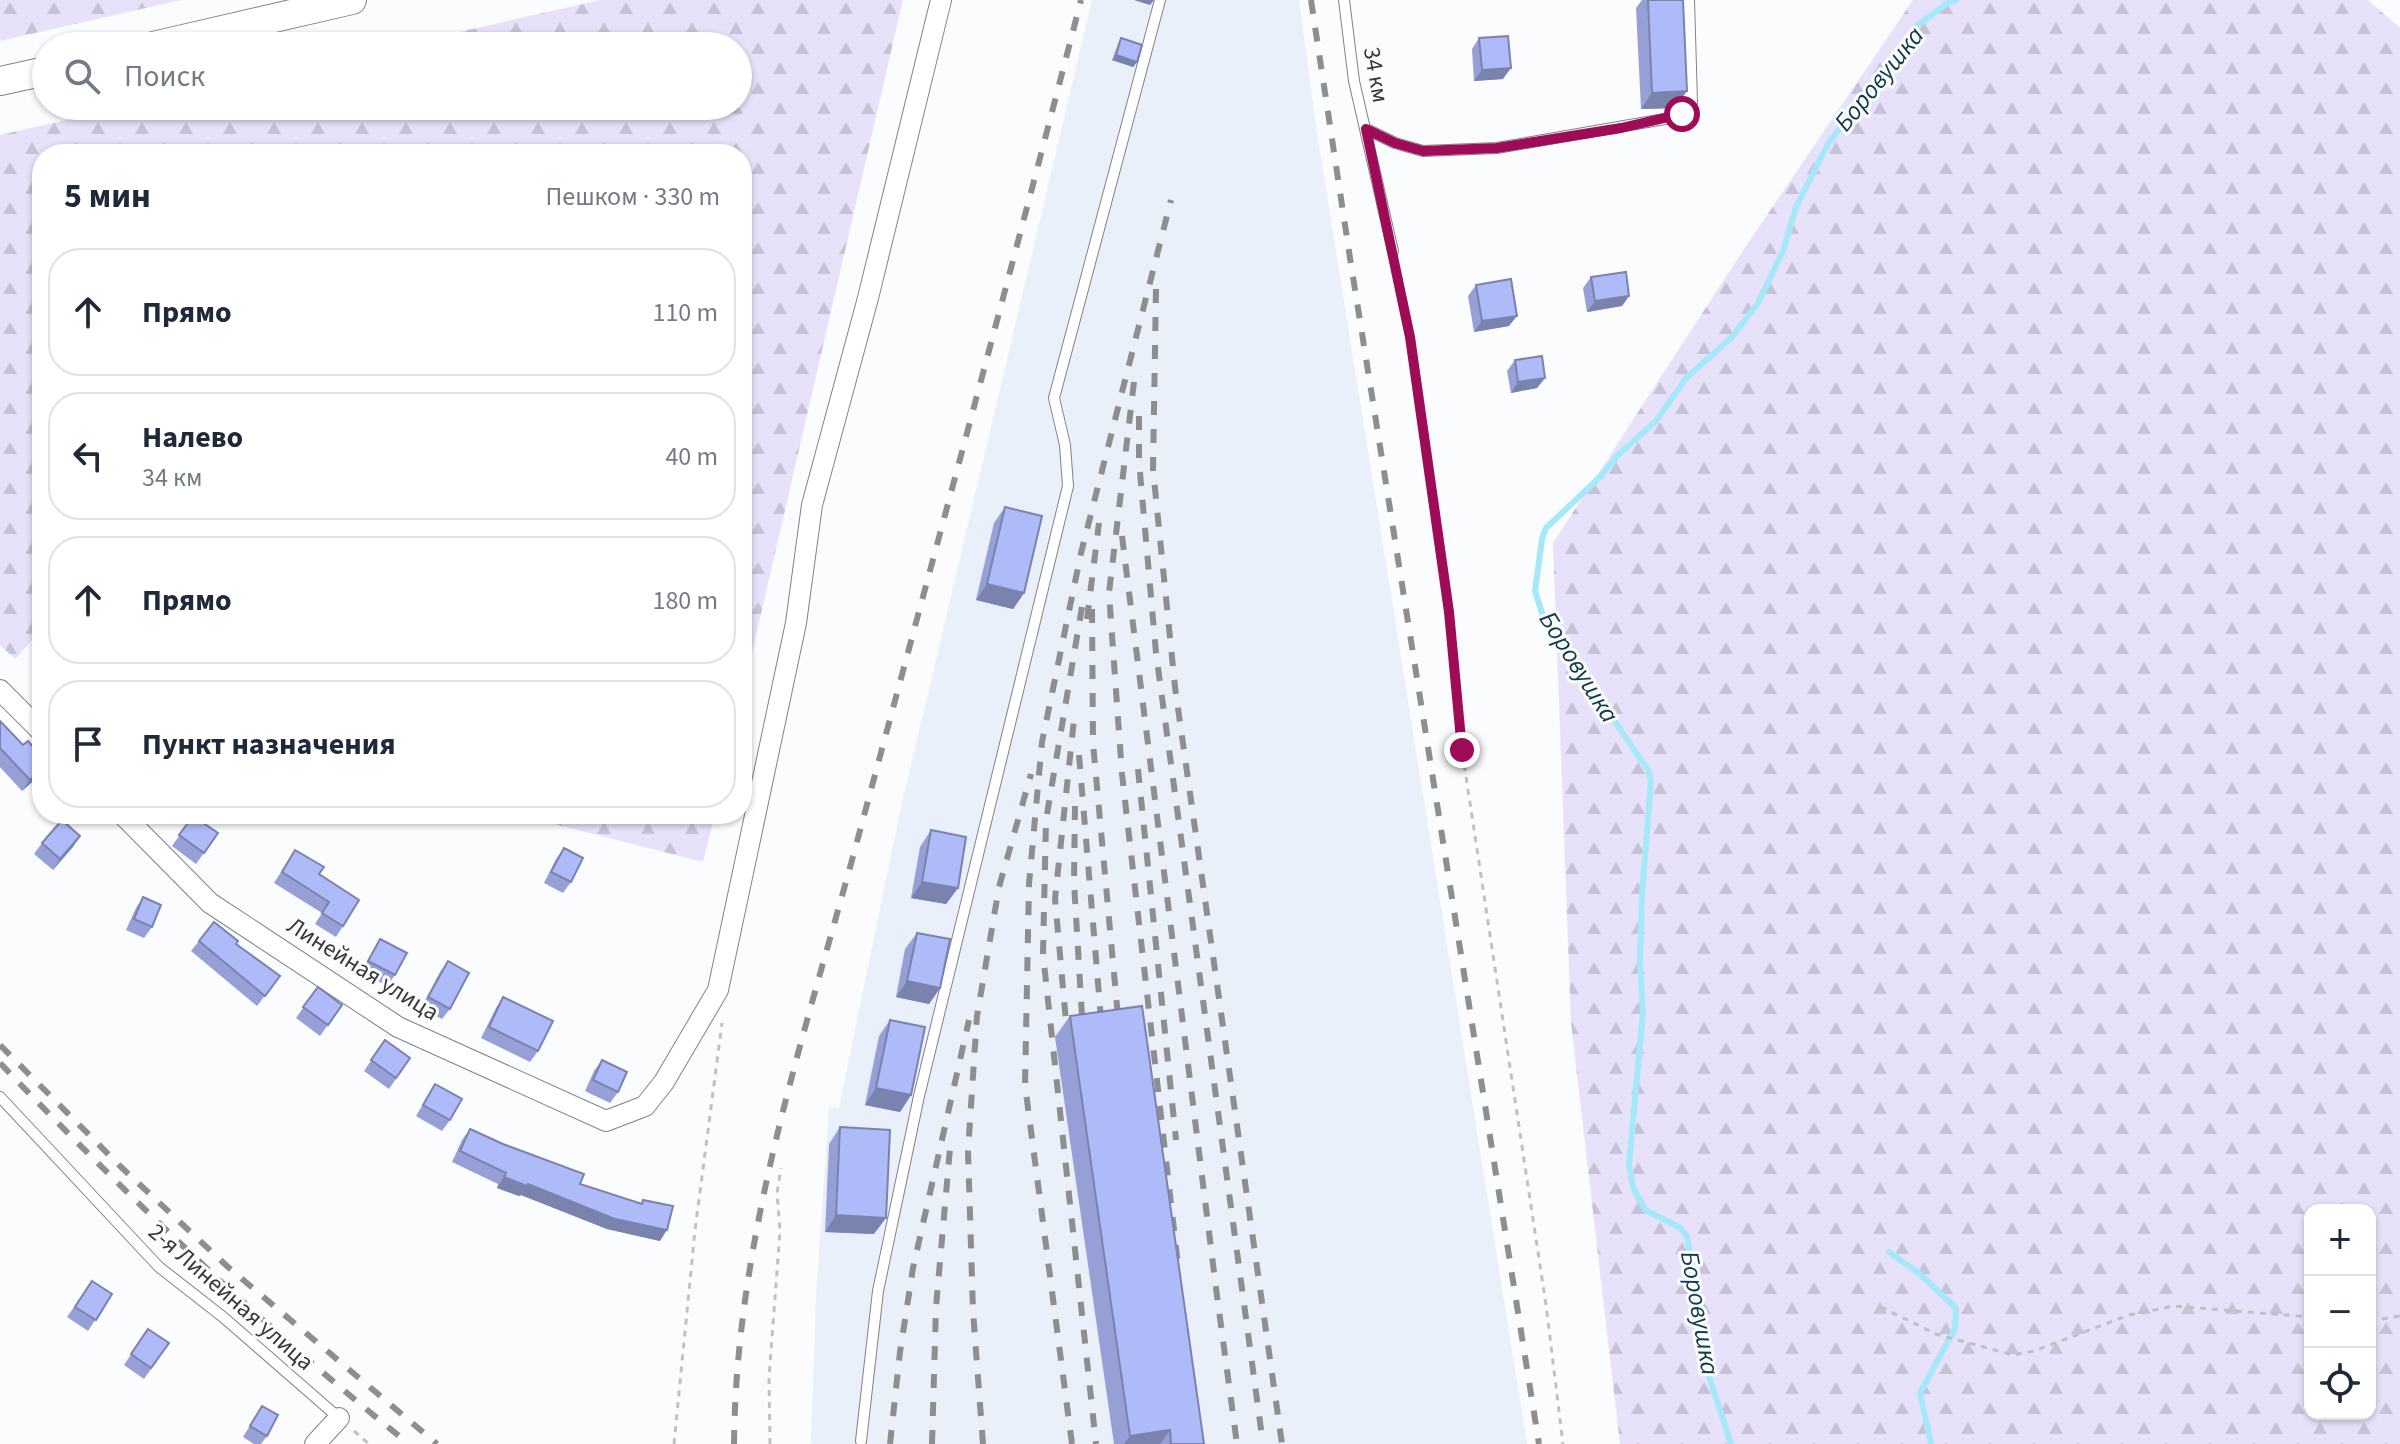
<!DOCTYPE html>
<html lang="ru">
<head>
<meta charset="utf-8">
<style>
	:root { --surface:#fff; --page:#f2f2f3; --text:#1f2937; --muted:#747a83; --line:#e0e1e3 }
	body { margin:0; font-family:"Source Sans 3",sans-serif; background:var(--page); color:var(--text) }
	.controls { position:absolute; right:24px; bottom:24px; display:grid; overflow:hidden; border-radius:16px; box-shadow:0 2px 6px #0004 }
	.controls button { width:72px; height:72px; display:grid; place-items:center; padding:0; border:0; border-bottom:2px solid var(--line); background:var(--surface); color:var(--text); font:40px sans-serif }
	.stop { position:absolute; width:24px; height:24px; margin:-18px; border:6px solid #9e0c57; border-radius:50%; background:#fff }
	.stop.end { background:#9e0c57; border-color:#fff; box-shadow:0 2px 8px #0008 }
	.list { margin:0; padding:0; list-style:none }
	h2 { display:flex; justify-content:space-between; align-items:center; height:104px; margin:0; padding:0 32px; font-size:34px }
	h2 small { font-size:26px; font-weight:400; color:var(--muted) }
	.list li { display:grid; grid-template-columns:52px 1fr auto; gap:24px; align-items:center; box-sizing:border-box; height:128px; margin:0 16px 16px; padding:0 16px; border:2px solid var(--line); border-radius:32px }
	.list b { display:block; font-size:30px; white-space:nowrap }
	.list p { margin:0; font-size:26px; white-space:nowrap; color:var(--muted) }
	.list em { font-size:26px; font-style:normal; color:var(--muted) }
	.icon { flex:none; width:44px; height:44px; fill:none; stroke:currentColor; stroke-width:2; stroke-linecap:round; stroke-linejoin:round }
	.map { position:relative; flex:none; width:2400px; height:1444px; overflow:hidden }
	.search { position:absolute; background:var(--surface); box-shadow:0 2px 6px #0004; left:32px; top:32px; width:720px; height:88px; display:flex; align-items:center; gap:20px; box-sizing:border-box; padding:0 28px; border-radius:44px; color:var(--muted); font-size:30px }
	.panel { position:absolute; background:var(--surface); box-shadow:0 2px 6px #0004; left:32px; top:144px; width:720px; height:680px; border-radius:32px }
	.map>svg:first-child { display:block }
	.built { fill:#e9f0f9 }
	.forest { fill:url(#forest-firs); fill-rule:evenodd }
	.lines { fill:none; stroke-linecap:round; stroke-linejoin:round }
	.stream { stroke:#a5e8f9; stroke-width:6 }
	.service-casing { stroke:#818385; stroke-width:12 }
	.minor-casing { stroke:#818385; stroke-width:22 }
	.secondary-casing { stroke:#818385; stroke-width:30 }
	.path { stroke:#bfc1c2; stroke-width:3; stroke-dasharray:6 6; stroke-linecap:butt }
	.service { stroke:#fff; stroke-width:10 }
	.minor { stroke:#fff; stroke-width:20 }
	.secondary { stroke:#fff; stroke-width:28 }
	.rail { stroke:#8d8e8f; stroke-width:6; stroke-dasharray:14 14; stroke-linecap:butt }
	.wall { fill:#96a0d6 }
	.shaded-wall { fill:#7a82ae }
	.building { fill:#afbaf9; stroke:#7a82ae; stroke-width:2 }
	.route { stroke:#9e0c57; stroke-width:10 }
	.labels { text-anchor:middle; dominant-baseline:central; stroke-width:6; stroke-linejoin:round; paint-order:stroke }
	.street-label { font-size:24px; fill:#373839; stroke:#fafcfe }
	.water-label { font-size:26px; font-style:italic; fill:#123b44; stroke:#fafcfe }
</style>
</head>
<body>
<div class="map">
<svg width="2400" height="1444" viewBox="0 0 2400 1444">
	<defs>
		<pattern id="forest-firs" width="22" height="20" patternUnits="userSpaceOnUse" patternTransform="scale(2)"><rect width="22" height="20" fill="#e7e2f9"/><path d="M5 1l3.5 6h-7zM16 11l3.5 6h-7z" fill="#c7c3d6"/></pattern>
	</defs>
	<rect width="100%" height="100%" fill="#fafcfe"/>
	<path class="built" d="M1092,0H1299L1316,127L1527,1444H811L816,1297L829,1108H839L900,812Z"/>
	<g class="forest">
		<path d="M0,0H181L0,41Z"/>
		<path d="M601,0H903L742,696V154H42V629L15,659L0,645V135L128,106H738V46H396Z"/>
		<path d="M1913,0H2368L2400,28V1444H1620L1571,1023L1553,543L1744,249ZM2370,1210V1414H2310V1210Z"/>
		<path d="M515,814H715L703,862Z"/>
	</g>
	<g class="lines">
		<g class="stream">
			<path d="M1889,1252L1921,1275L1956,1308L1955,1328L1920,1393L1931,1444"/>
			<path d="M1731,1444L1703,1358L1695,1310L1697,1292L1687,1236L1679,1227L1645,1210L1633,1187L1629,1164L1643,1013L1640,963L1642,895L1651,780L1648,770L1543,616L1535,591L1542,539L1546,528L1601,476L1618,455L1656,421L1686,378L1732,337L1758,303L1783,251L1796,207L1828,144L1917,26L1946,4L1956,0"/>
		</g>
		<g class="service-casing">
			<g id="service">
				<path d="M1344,0L1354,81L1393,251"/>
				<path d="M1366,129L1395,143L1423,151L1497,148L1676,117L1682,114L1687,102"/>
				<path d="M0,1097L159,1267L223,1317L339,1418"/>
				<path d="M861,1441L878,1291L919,1096L1068,486L1065,445L1054,398L1160,0"/>
			</g>
		</g>
		<g class="minor-casing">
			<g id="minor">
				<path d="M1684,0L1687,102"/>
				<path d="M0,690L42,732"/>
				<path d="M122,814L210,903L398,1027L606,1121L645,1106L664,1082L718,990L796,623L812,505L868,298L941,0"/>
				<path d="M315,1444L339,1418"/>
			</g>
		</g>
		<g class="secondary-casing">
			<g id="secondary">
				<path d="M153,46L352,0"/>
				<path d="M0,81L46,71"/>
			</g>
		</g>
		<g class="path">
			<path d="M1396,266L1410,337L1449,612L1462,750L1546,1305L1563,1444"/>
			<path d="M1881,1307L1936,1334L2013,1355L2034,1351L2129,1315L2174,1306L2310,1317"/>
			<path d="M2370,1321L2400,1316"/>
			<path d="M354,1431L369,1444"/>
			<path d="M674,1444L695,1230L722,1023"/>
			<path d="M770,1444L769,1378L780,1231L777,1193L781,1168"/>
		</g>
		<use href="#service" class="service"/>
		<use href="#minor" class="minor"/>
		<use href="#secondary" class="secondary"/>
		<g class="rail">
			<path d="M1311,0L1350,258L1539,1444"/>
			<path d="M1156,289L1153,469L1175,687L1282,1444"/>
			<path d="M1134,382L1109,593L1122,774L1178,1265"/>
			<path d="M1139,416V461L1156,653L1263,1444"/>
			<path d="M1122,536L1217,1296L1237,1444"/>
			<path d="M1082,607L1046,820L1043,954L1096,1444"/>
			<path d="M1092,609L1093,743L1119,1028"/>
			<path d="M1087,619L1099,523"/>
			<path d="M1079,755L1102,1031"/>
			<path d="M1138,769L1176,1140"/>
			<path d="M1075,806L1074,882L1083,1033"/>
			<path d="M1068,1044L1055,899L1075,710"/>
			<path d="M0,1045L121,1167L228,1267L437,1444"/>
			<path d="M0,1063C129,1198 263,1327 409,1444"/>
			<path d="M734,1444C736,1235 804,1038 858,838C933,559 1009,280 1081,0"/>
			<path d="M890,1444L900,1352L913,1268L969,1020"/>
			<path d="M932,1444L936,1307L951,1137"/>
			<path d="M983,1444L973,1311L968,1151L977,1016L999,887L1031,774"/>
			<path d="M1072,1444L1025,1085L1029,884L1042,742L1081,553L1171,200"/>
		</g>
	</g>
	<g class="wall">
		<path d="M1642,0H1683L1675,108L1641,109L1636,8Z"/>
		<path d="M1121,38L1137,62L1133,67L1112,60L1118,44Z"/>
		<path d="M1479,38L1503,79L1474,81L1472,49Z"/>
		<path d="M1591,277L1629,296L1622,306L1587,312L1583,288Z"/>
		<path d="M1476,285L1509,326L1474,332L1468,296Z"/>
		<path d="M1515,360L1545,378L1537,388L1511,393L1507,371Z"/>
		<path d="M1005,507L1024,593L1013,609L976,600L994,523Z"/>
		<path d="M0,721L40,775L22,791L0,767Z"/>
		<path d="M193,816L218,833L196,864L172,846Z"/>
		<path d="M931,830L958,888L946,904L911,898L920,847Z"/>
		<path d="M80,836L53,870L34,854L42,843Z"/>
		<path d="M564,848L571,882L563,893L544,883L556,859Z"/>
		<path d="M295,850L319,874L343,926L336,937L315,924L322,913L274,883Z"/>
		<path d="M143,897L152,927L144,938L126,930L136,908Z"/>
		<path d="M917,933L940,988L929,1004L896,997L905,949Z"/>
		<path d="M380,939L395,975L387,986L361,972Z"/>
		<path d="M199,941L236,944L280,976L257,1006L191,951Z"/>
		<path d="M448,961L450,1009L442,1019L421,1008L440,972Z"/>
		<path d="M318,987L342,1005L320,1036L296,1018Z"/>
		<path d="M503,997L538,1051L530,1062L481,1038L496,1008Z"/>
		<path d="M1070,1016L1204,1444H1114L1055,1037Z"/>
		<path d="M890,1020L911,1095L900,1112L865,1105L879,1036Z"/>
		<path d="M385,1040L410,1058L389,1089L364,1071Z"/>
		<path d="M602,1060L618,1092L610,1103L585,1091L594,1071Z"/>
		<path d="M435,1084L450,1120L442,1131L416,1116Z"/>
		<path d="M840,1127L874,1234L825,1232L829,1144Z"/>
		<path d="M470,1129L580,1184L641,1203L643,1200L660,1241L607,1229L521,1195L519,1196L497,1188L498,1184L452,1162L462,1140Z"/>
		<path d="M92,1281L112,1294L88,1331L67,1317Z"/>
		<path d="M148,1329L169,1343L144,1379L124,1365Z"/>
		<path d="M262,1406L267,1436L261,1444H254L243,1437Z"/>
	</g>
	<g class="shaded-wall">
		<path d="M1134,0H1154L1150,5Z"/>
		<path d="M1116,55L1137,62L1133,67L1112,60Z"/>
		<path d="M1511,68L1503,79L1474,81L1482,70Z"/>
		<path d="M1687,91L1675,108L1641,109L1652,93Z"/>
		<path d="M1629,296L1622,306L1587,312L1595,301Z"/>
		<path d="M1517,316L1509,326L1474,332L1482,321Z"/>
		<path d="M1545,378L1537,388L1511,393L1518,382Z"/>
		<path d="M987,584L1024,593L1013,609L976,600Z"/>
		<path d="M42,769L40,775L22,791L30,780Z"/>
		<path d="M80,836L73,847L53,870L60,859Z"/>
		<path d="M922,882L958,888L946,904L911,898Z"/>
		<path d="M907,981L940,988L929,1004L896,997Z"/>
		<path d="M876,1088L911,1095L900,1112L865,1105Z"/>
		<path d="M504,1177L528,1184L667,1230L660,1241L607,1229L521,1195L519,1196L497,1188Z"/>
		<path d="M836,1215L886,1218L874,1234L825,1232Z"/>
		<path d="M1170,1430L1160,1444H1124L1130,1436Z"/>
	</g>
	<g class="building">
		<path d="M1648,0H1683L1687,91L1652,93Z"/>
		<path d="M1508,36L1511,68L1482,70L1479,38Z"/>
		<path d="M1121,38L1142,45L1137,62L1116,55Z"/>
		<path d="M1626,272L1629,296L1595,301L1591,277Z"/>
		<path d="M1511,279L1517,316L1482,321L1476,285Z"/>
		<path d="M1542,356L1545,378L1518,382L1515,360Z"/>
		<path d="M1005,507L1042,516L1024,593L987,584Z"/>
		<path d="M0,721L23,745L28,741L42,757V769L30,780L0,748Z"/>
		<path d="M193,816L218,833L204,853L179,835Z"/>
		<path d="M62,820L80,836L60,859L42,843Z"/>
		<path d="M931,830L966,837L958,888L922,882Z"/>
		<path d="M564,848L583,858L571,882L551,872Z"/>
		<path d="M295,850L324,867L319,874L359,900L343,926L322,913L329,902L282,872Z"/>
		<path d="M143,897L161,905L152,927L134,919Z"/>
		<path d="M214,922L238,941L236,944L280,976L265,996L199,941Z"/>
		<path d="M917,933L950,939L940,988L907,981Z"/>
		<path d="M380,939L407,953L395,975L368,961Z"/>
		<path d="M448,961L469,973L450,1009L428,997Z"/>
		<path d="M318,987L342,1005L328,1025L303,1007Z"/>
		<path d="M503,997L553,1021L538,1051L489,1027Z"/>
		<path d="M1142,1006L1204,1444H1171L1170,1430L1130,1436L1070,1016Z"/>
		<path d="M890,1020L925,1027L911,1095L876,1088Z"/>
		<path d="M385,1040L410,1058L396,1078L371,1060Z"/>
		<path d="M602,1060L627,1072L618,1092L593,1080Z"/>
		<path d="M435,1084L462,1099L450,1120L423,1105Z"/>
		<path d="M840,1127L890,1130L886,1218L836,1215Z"/>
		<path d="M470,1129L503,1144L584,1174L580,1184L642,1204L643,1200L673,1206L667,1230L615,1219L528,1184L527,1186L504,1177L506,1173L460,1151Z"/>
		<path d="M92,1281L112,1294L96,1320L75,1307Z"/>
		<path d="M148,1329L169,1343L151,1368L131,1354Z"/>
		<path d="M262,1406L278,1415L267,1436L250,1426Z"/>
	</g>
	<g class="lines">
		<path class="route" d="M1462,750L1449,612L1410,337L1366,129L1395,143L1423,151L1497,148L1621,128L1682,114"/>
	</g>
	<g class="labels">
		<g class="street-label">
			<text transform="translate(1376 75) rotate(80)">34 км</text>
			<text transform="translate(363 969) rotate(32)">Линейная улица</text>
			<text transform="translate(231 1297) rotate(41)">2-я Линейная улица</text>
		</g>
		<g class="water-label">
			<text transform="translate(1879 79) rotate(-51)">Боровушка</text>
			<text transform="translate(1579 667) rotate(58)">Боровушка</text>
			<text transform="translate(1700 1313) rotate(80)">Боровушка</text>
		</g>
	</g>
</svg>
<div class="controls">
<button>+</button>
<button>−</button>
<button><svg class="icon" aria-label="locate" viewBox="0 0 24 24"><circle cx="12" cy="12" r="6"/><path d="M12 2v4M12 18v4M2 12h4M18 12h4"/></svg></button>
</div>
<div class="stop" style="left:1682px;top:114px"></div>
<div class="stop end" style="left:1462px;top:750px"></div>
<div class="search"><svg class="icon" aria-label="search" viewBox="0 0 24 24"><circle cx="10" cy="10" r="6"/><path d="M15 15l6 6"/></svg>Поиск</div>
<section class="panel">
<h2>5 мин<small>Пешком · 330 m</small></h2>
<ul class="list">
<li><svg class="icon" aria-label="ahead" viewBox="0 0 24 24"><path d="M12 20V5M6 11l6-6 6 6"/></svg><div><b>Прямо</b></div><em>110 m</em></li>
<li><svg class="icon" aria-label="left" viewBox="0 0 24 24"><path d="M17 20v-9H6M10 6l-5 5 5 5"/></svg><div><b>Налево</b><p>34 км</p></div><em>40 m</em></li>
<li><svg class="icon" aria-label="ahead" viewBox="0 0 24 24"><path d="M12 20V5M6 11l6-6 6 6"/></svg><div><b>Прямо</b></div><em>180 m</em></li>
<li><svg class="icon" aria-label="arrive" viewBox="0 0 24 24"><path d="M6 21V4h12l-3 4 3 4H6"/></svg><div><b>Пункт назначения</b></div></li>
</ul>
</section>
</div>
</body>
</html>
